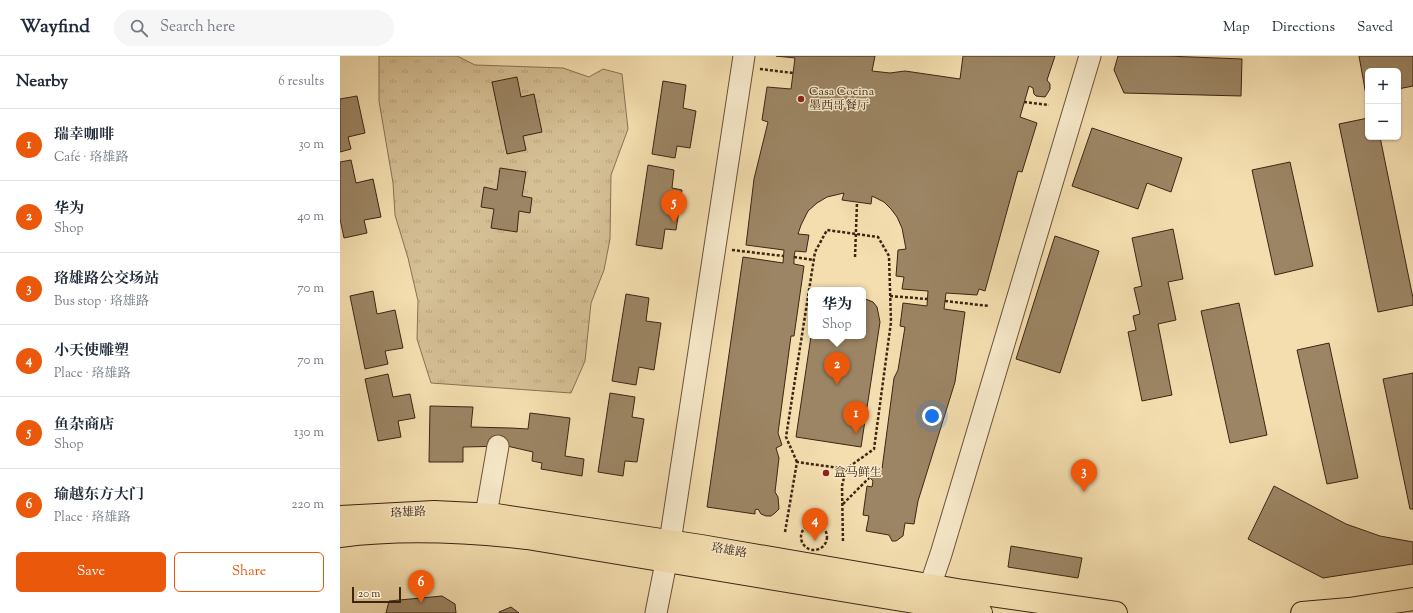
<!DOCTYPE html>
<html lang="en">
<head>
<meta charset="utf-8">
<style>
	:root { --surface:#fff; --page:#f6f6f7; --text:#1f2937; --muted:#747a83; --line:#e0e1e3; --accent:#ea580c }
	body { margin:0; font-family:"Sorts Mill Goudy","Noto Serif SC",serif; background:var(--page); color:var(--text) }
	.controls { position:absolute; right:12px; top:12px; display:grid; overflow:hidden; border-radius:6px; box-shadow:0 1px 3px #0004 }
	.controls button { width:36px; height:36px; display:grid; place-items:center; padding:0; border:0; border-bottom:1px solid var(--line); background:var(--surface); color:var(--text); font:20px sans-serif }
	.scale { position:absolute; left:12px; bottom:10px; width:49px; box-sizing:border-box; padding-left:4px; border:2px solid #3d2513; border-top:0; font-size:11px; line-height:14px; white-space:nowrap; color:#3d2513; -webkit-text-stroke:3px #f8eacb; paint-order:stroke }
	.you { position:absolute; left:592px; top:360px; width:14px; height:14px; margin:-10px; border:3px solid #fff; border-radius:50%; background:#1a73e8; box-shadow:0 0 0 6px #1a73e833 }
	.badge { display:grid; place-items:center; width:26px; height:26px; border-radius:50%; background:var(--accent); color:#fff; font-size:13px; font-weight:700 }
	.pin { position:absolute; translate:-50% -33px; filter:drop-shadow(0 1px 2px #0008) }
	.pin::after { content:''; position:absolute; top:21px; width:14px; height:12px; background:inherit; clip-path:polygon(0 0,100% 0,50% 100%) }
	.popup { position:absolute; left:468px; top:231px; width:58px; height:52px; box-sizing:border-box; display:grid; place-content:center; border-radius:6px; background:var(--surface); filter:drop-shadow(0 1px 3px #0005); font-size:13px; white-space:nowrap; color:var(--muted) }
	.popup b { font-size:15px; color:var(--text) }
	.popup::after { content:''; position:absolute; left:50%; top:100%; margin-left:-8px; border:8px solid transparent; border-top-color:var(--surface) }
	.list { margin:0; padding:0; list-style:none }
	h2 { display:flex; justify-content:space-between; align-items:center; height:52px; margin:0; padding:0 16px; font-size:17px }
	h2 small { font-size:13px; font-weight:400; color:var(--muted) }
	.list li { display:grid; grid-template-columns:26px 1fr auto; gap:12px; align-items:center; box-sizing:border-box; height:72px; padding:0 16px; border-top:1px solid var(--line) }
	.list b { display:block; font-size:15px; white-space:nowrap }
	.list p { margin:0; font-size:13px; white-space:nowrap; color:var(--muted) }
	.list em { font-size:13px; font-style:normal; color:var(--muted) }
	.actions { display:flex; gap:8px; padding:12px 16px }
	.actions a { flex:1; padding:9px 0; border:1px solid var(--accent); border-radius:6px; text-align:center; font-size:14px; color:var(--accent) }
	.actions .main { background:var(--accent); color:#fff }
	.icon { flex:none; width:22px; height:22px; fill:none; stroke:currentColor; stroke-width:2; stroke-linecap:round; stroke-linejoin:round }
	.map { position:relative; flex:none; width:1073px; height:557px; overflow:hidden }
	header { display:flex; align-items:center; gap:24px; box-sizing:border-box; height:56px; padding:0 20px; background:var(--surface); border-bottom:1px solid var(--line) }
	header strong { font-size:19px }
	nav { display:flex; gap:22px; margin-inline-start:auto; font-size:14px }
	.search { width:280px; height:36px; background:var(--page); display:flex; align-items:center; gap:10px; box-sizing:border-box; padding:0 14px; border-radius:22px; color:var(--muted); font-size:15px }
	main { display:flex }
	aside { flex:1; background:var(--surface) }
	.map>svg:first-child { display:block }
	.grass { fill:url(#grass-tufts); stroke:#897254 }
	.building { fill:#9c8564; stroke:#3d2513 }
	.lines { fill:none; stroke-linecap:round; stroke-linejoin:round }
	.minor-casing { stroke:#6b533a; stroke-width:23 }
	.major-casing { stroke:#3d2513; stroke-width:24 }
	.path { stroke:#3d2513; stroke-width:2.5; stroke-dasharray:3 2; stroke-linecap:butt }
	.minor { stroke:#f8eacb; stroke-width:21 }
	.major { stroke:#f4deaf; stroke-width:22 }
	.poi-dot { fill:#8f2418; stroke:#f8eacb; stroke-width:1.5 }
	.labels { text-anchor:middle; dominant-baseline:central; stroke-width:3; stroke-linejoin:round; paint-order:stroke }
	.poi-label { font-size:12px; fill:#3d2513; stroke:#f8eacb; text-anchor:start }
	.street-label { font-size:12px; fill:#3d2513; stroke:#f8eacb }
</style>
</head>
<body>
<header>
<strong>Wayfind</strong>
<div class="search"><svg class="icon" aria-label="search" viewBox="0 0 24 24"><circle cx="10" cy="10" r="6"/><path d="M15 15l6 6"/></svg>Search here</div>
<nav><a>Map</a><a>Directions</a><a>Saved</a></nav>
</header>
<main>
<aside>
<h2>Nearby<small>6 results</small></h2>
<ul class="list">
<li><span class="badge">1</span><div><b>瑞幸咖啡</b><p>Café · 珞雄路</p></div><em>30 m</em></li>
<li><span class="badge">2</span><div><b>华为</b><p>Shop</p></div><em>40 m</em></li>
<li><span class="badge">3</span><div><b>珞雄路公交场站</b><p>Bus stop · 珞雄路</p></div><em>70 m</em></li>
<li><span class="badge">4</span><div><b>小天使雕塑</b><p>Place · 珞雄路</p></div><em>70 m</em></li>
<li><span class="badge">5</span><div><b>鱼杂商店</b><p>Shop</p></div><em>130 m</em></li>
<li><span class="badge">6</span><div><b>瑜越东方大门</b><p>Place · 珞雄路</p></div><em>220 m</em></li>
</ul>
<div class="actions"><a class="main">Save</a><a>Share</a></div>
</aside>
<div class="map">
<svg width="1073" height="557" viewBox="0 0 1073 557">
	<defs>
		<pattern id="grass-tufts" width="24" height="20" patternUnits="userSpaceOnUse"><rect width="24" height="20" fill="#d5bf94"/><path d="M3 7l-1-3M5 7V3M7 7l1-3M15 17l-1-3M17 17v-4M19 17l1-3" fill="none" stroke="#b8a47f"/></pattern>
	</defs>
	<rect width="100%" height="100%" fill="#f4deaf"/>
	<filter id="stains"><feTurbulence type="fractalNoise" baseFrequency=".005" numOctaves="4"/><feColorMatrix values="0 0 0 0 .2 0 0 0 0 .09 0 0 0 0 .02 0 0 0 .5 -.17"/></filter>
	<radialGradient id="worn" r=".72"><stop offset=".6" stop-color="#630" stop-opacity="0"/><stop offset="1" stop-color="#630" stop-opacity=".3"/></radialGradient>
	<path class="grass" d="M39,0H117L135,9L223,12L249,21L263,13L282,18L288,73L271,119L270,183L264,214L251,247L245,305L231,337L91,327L77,283L78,245L68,202L55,159L53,127L39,45Z"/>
	<g class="building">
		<path d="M436,0H535L532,15L550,17L565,15L620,23L623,0H715L707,24L710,28V33L707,38L705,41L696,40L694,38L693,32L689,30L680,61L697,67L682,116L678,115L645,235L639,233L637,239L606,237L604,253L625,256L615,326L578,445L574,468L565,467L563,480L556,485H552L549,479L526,475L529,460L523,459L527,430L532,431L533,425L526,417L532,411L542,413L554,322L558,314L565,271L560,270L563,247L587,250L588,235L562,233L564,221L556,220L558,194L566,193L562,172L557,161L551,153L544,146L532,140L531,148L502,144L504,137L487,141L477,147L468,155L461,169L458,178L469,179L466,196L455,195L454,201V208L464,210L454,280H451L438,377L442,389L436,392L439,402L435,436L438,441L439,453L435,457L431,460H426L421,458L418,453L415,454V458L367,451L403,201L443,207L444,194L406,189L414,123L428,66L422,64L427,31L451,33L455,2Z"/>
		<path d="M778,0H827L902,3L901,40L784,37L774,14Z"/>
		<path d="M1019,0H1073V30L1058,33V15H1028V38L1026,39Z"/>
		<path d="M177,21L181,41L194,38L202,76L183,80L186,94L167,98L152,26Z"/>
		<path d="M323,25L346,29L343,52L356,55L350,92L337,90L335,102L312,98Z"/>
		<path d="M17,40L25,77L8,81L11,93L0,96V43Z"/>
		<path d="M1028,62V81H1040L1073,242V249L1038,256L999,68Z"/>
		<path d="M752,72L842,102L831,136L807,127L798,153L732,130Z"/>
		<path d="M11,104L16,127L33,123L41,161L24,164L27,177L4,182L0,163V106Z"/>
		<path d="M950,106L973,210L935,219L912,114Z"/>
		<path d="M308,109L334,114L332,132L342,134L336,174L325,173L322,193L296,189Z"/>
		<path d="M160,112L186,116L182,140L192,142L190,157L179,155L177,176L151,172L154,153L141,151L144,131L157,134Z"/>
		<path d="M833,173L843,223L828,226L836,264L818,268L832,339L802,345L788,276L796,274L793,260L800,258L794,232L802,230L792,182Z"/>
		<path d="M715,180L759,195L720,317L676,303Z"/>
		<path d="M33,235L37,258L55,254L63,292L45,295L48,308L25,313L10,240Z"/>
		<path d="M286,238L309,242L306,265L321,267L314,314L299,311L296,329L272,325Z"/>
		<path d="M523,242L533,246L537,251L540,266L521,391L456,381L471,280H523Z"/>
		<path d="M899,247L927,379L890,387L861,255Z"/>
		<path d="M989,287L1018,422L987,428L957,294Z"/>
		<path d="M1073,317V453H1070L1043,323Z"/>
		<path d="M48,318L53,341L70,338L75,362L58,365L61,381L38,385L25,323Z"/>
		<path d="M270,337L295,341L292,361L304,363L297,406L285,405L283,420L258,416Z"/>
		<path d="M90,350L133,351L131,371L171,372L188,373L190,357L230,362L225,400L244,403L242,420L201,413L202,407L192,405L193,396L167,390L123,391V406H89Z"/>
		<path d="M934,430L1006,468L1040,480L1073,486V508L983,522L908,483Z"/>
		<path d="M671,490L742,502L738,522L668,511Z"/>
		<path d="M102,540L115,548L116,557H46L49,545Z"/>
		<path d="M171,551L179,557H159V556Z"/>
	</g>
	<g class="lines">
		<g class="minor-casing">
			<g id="minor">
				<path d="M146,459L158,390"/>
				<path d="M585,545L601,498L750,0"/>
				<path d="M316,557L330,486L404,0"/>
			</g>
		</g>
		<g class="major-casing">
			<g id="major">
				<path d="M0,461L94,456L156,459L361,490L623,535L776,557"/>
				<path d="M0,480C62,472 125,475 187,482L641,557"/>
				<path d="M962,557L1009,553L1073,543"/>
			</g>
		</g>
		<g class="path">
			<path d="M420,13L453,17"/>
			<path d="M684,46L709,49"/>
			<path d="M392,194L443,200"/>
			<path d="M454,201L474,204"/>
			<path d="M515,201L517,147"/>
			<path d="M550,240L587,243"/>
			<path d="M605,245L649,250"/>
			<path d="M457,406L446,381L475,196L487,174L538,181L549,200L551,266L534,393L506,413"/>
			<path d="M503,448L529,422"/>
			<circle cx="474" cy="481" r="13"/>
			<path d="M476,468L479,454"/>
			<path d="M445,476L457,406L506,413L502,430L503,487"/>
		</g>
		<use href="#minor" class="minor"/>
		<use href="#major" class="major"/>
	</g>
	<g class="poi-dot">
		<circle cx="461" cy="43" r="4"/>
		<circle cx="486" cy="417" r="4"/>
	</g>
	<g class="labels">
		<g class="poi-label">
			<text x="469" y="36">Casa Cocina<tspan x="469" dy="14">墨西哥餐厅</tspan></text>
			<text x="494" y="417">盒马鲜生</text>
		</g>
		<g class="street-label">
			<text transform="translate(68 457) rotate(-3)">珞雄路</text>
			<text transform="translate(389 495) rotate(10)">珞雄路</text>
		</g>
	</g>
	<rect width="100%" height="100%" filter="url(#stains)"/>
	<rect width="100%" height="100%" fill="url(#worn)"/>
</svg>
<div class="controls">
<button>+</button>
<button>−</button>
</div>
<div class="scale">20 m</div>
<div class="you"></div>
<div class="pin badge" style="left:516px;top:378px">1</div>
<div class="pin badge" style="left:497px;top:329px">2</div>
<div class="popup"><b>华为</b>Shop</div>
<div class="pin badge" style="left:744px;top:436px">3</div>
<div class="pin badge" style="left:475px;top:485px">4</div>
<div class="pin badge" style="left:334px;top:167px">5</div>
<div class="pin badge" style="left:81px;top:547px">6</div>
</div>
</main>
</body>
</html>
